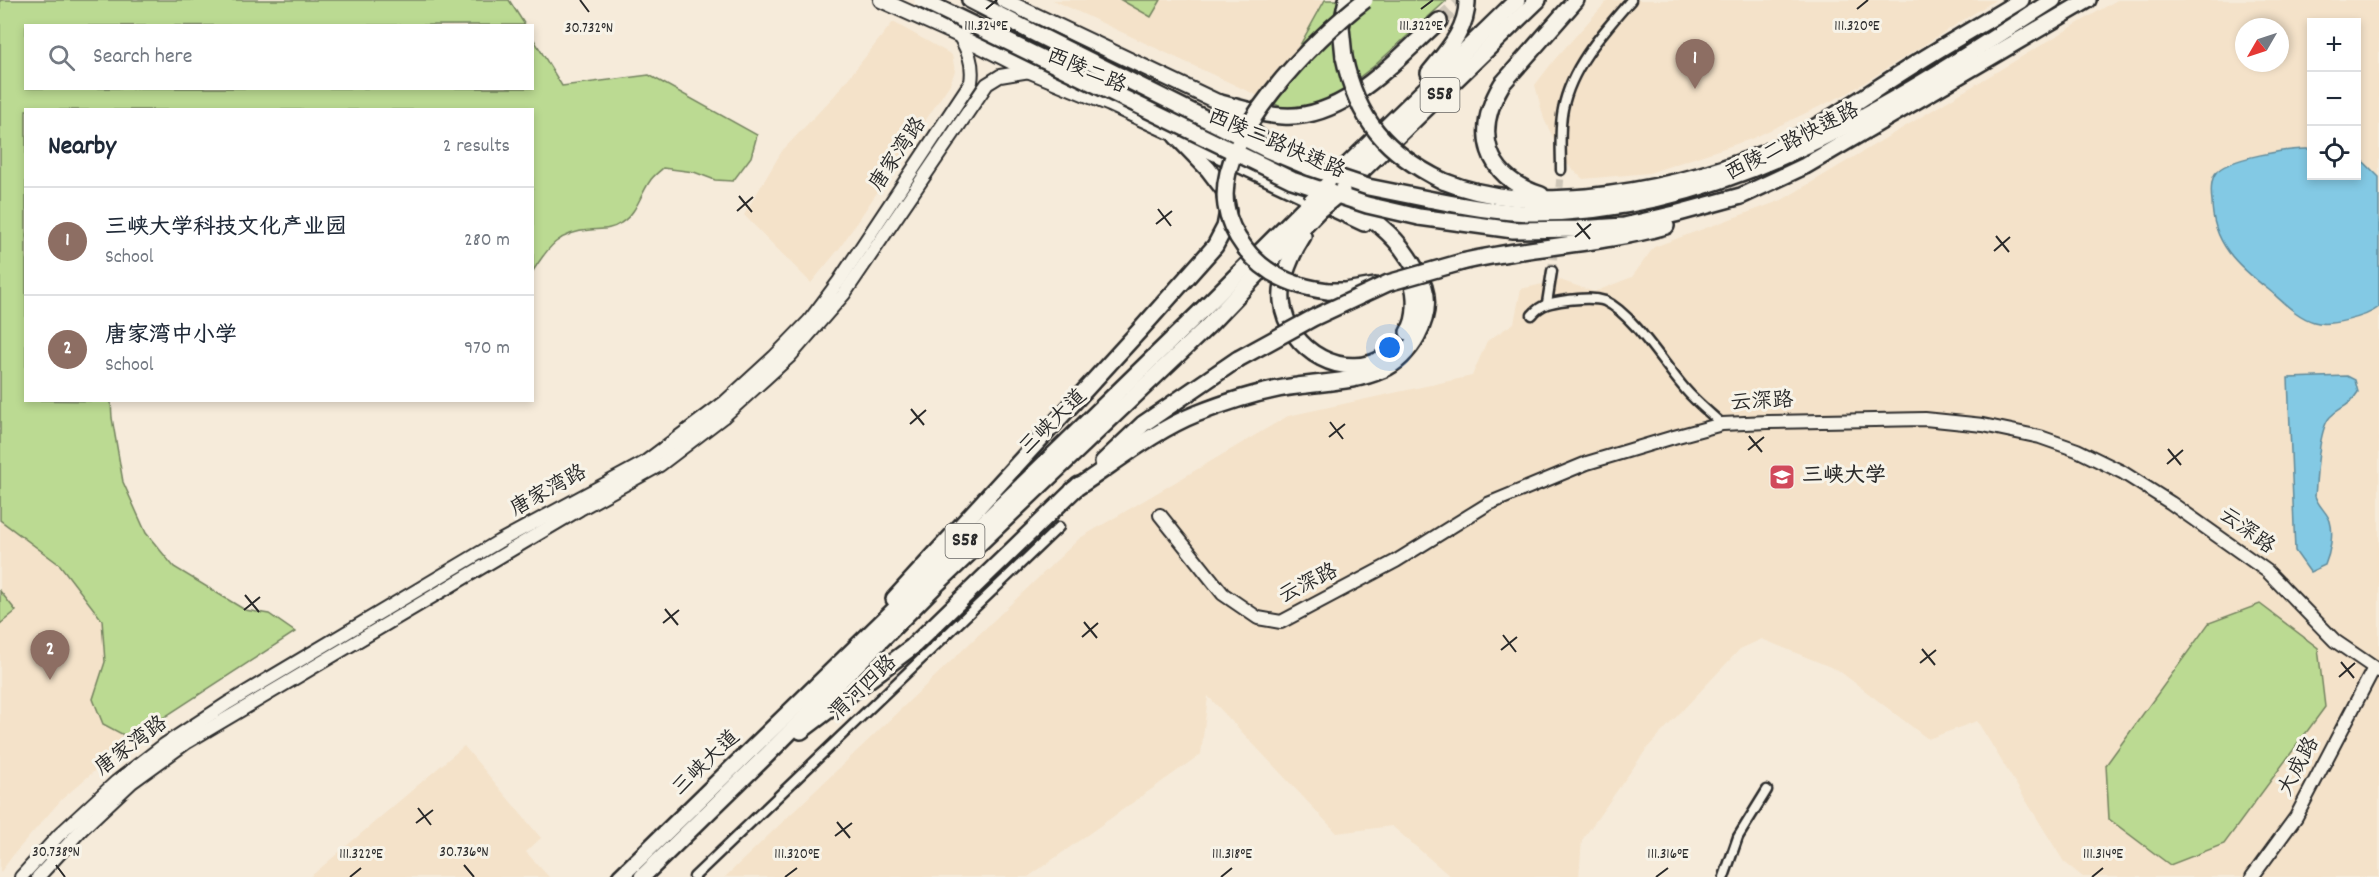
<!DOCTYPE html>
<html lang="en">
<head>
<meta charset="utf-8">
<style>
	:root { --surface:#fff; --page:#f2f2f3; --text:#1f2937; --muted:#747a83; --line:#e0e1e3; --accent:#1a73e8 }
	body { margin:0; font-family:Dekko,"LXGW WenKai TC",sans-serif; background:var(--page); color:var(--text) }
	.controls { position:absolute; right:18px; top:18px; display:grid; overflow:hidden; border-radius:0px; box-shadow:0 3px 9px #0003 }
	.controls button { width:54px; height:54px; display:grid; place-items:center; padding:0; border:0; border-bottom:2px solid var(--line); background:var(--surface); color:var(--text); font:30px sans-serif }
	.compass { position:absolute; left:2235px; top:18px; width:54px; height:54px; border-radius:50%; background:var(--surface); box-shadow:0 3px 9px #0003; rotate:231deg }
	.you { position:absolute; left:1390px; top:348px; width:21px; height:21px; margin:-15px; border:4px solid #fff; border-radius:50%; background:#1a73e8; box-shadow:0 0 0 9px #1a73e833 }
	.badge { display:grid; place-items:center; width:39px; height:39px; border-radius:50%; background:var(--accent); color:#fff; font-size:20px; font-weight:700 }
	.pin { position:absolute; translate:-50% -50px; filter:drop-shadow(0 2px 3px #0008) }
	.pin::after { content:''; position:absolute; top:32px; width:21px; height:18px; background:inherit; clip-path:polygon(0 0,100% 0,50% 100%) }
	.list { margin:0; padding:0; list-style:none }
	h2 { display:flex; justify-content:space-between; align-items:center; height:78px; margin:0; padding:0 24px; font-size:26px }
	h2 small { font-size:20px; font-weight:400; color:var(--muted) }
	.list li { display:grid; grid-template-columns:39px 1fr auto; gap:18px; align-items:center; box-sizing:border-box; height:108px; padding:0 24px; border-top:2px solid var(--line) }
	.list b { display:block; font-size:22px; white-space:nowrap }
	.list p { margin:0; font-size:20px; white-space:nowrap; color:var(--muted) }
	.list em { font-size:20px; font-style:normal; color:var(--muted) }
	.icon { flex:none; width:33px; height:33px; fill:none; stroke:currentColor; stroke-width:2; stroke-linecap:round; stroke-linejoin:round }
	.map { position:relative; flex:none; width:2379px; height:877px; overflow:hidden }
	.search { position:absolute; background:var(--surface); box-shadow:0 3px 9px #0003; left:24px; top:24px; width:510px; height:66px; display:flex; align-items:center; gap:15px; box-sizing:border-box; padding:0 21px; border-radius:0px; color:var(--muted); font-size:22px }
	.panel { position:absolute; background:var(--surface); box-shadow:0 3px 9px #0003; left:24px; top:108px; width:510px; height:294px; border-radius:0px }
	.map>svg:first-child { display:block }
	.built { fill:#f4e2c9; fill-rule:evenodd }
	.green { fill:#bbda92; stroke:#73825e; stroke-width:1.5 }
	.water { fill:#83c9e4; stroke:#608a9a; stroke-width:1.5 }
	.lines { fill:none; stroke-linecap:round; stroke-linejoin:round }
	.street-tunnel { stroke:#cdc5b7; stroke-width:8; stroke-dasharray:8 4; stroke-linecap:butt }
	.highway-tunnel { stroke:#cdc5b7; stroke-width:15; stroke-dasharray:15 8; stroke-linecap:butt }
	.street-casing { stroke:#2b2b2b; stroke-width:13 }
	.secondary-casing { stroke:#2b2b2b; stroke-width:16 }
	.primary-casing { stroke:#2b2b2b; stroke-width:18 }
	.highway-casing { stroke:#2b2b2b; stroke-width:20 }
	.street { stroke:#f7f3e8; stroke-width:8 }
	.secondary { stroke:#f7f3e8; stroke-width:12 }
	.primary { stroke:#f7f3e8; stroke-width:14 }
	.highway { stroke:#f7f3e8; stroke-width:15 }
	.highway-bridge-casing { stroke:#2b2b2b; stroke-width:20; stroke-linecap:butt }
	.highway-bridge { stroke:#f7f3e8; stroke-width:15 }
	.ticks { fill:none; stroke:#2b2b2b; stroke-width:2 }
	.labels { text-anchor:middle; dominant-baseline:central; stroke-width:6; stroke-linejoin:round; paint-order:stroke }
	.shield { fill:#f7f3e8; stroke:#686764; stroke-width:1.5 }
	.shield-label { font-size:20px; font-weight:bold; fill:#2b2b2b }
	.street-label { font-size:21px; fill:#2b2b2b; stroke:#f7f3e8 }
	.poi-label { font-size:21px; font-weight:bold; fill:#2b2b2b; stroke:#f7f3e8; text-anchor:start }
	.ticks-label { font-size:15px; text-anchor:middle; fill:#2b2b2b; stroke:#f7f3e8; stroke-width:6; stroke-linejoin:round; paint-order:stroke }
</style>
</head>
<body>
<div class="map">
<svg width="2379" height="877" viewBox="0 0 2379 877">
	<rect width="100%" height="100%" fill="#f6ebda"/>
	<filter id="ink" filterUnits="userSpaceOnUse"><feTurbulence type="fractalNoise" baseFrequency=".0167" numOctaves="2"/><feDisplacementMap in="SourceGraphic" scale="12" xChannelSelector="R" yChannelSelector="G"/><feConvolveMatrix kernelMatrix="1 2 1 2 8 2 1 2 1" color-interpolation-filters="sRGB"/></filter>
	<g filter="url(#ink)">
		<g class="built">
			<path d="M1053,0H1121L1151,17L1161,0H1325L1269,101Z"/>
			<path d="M1608,0H1995L1848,93L1751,139L1649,173L1583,179L1566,163L1544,119L1535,85L1555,59Z"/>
			<path d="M2117,0H2379V877H2083L2064,862L1977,721L1928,739L1838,670L1762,639L1740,649L1648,747L1582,840L1579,877H1451L1392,826L1337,833L1208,696L1201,754L1028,877H725L1080,538L1288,416L1472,376L1487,341L1514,323L1521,289L1560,280L1594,292L1632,277L1654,247L1782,200ZM2312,22H2356V176H2312ZM2244,27H2280V63H2244Z"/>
			<path d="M893,22L952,55L955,71L950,84L839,249L811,283L744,215L782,151L835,95Z"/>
			<path d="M0,520L60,565L102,621L105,662L93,699L103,724L131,739L61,800L14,854L0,873Z"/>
			<path d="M464,746L541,838L526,852L549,877H310Z"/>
		</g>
		<g class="green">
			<path d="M0,0H509L525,25L26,26V88H532L533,38L562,86L649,75L757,135L751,157L733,181L715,180L694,172L663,168C659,172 653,176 650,181C640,195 637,213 621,223C611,230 601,229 590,230C559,232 548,247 533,271L532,110H26V400L111,401L112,418L123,482L146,533L174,567L245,610L269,614L295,632L131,739L103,724L93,699L105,662L102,620L60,565L0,520Z"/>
			<path d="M1121,0H1161L1151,17Z"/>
			<path d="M1325,0H1447L1374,66L1327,102L1303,107H1281L1269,101Z"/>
			<path d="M0,591L16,611L0,624Z"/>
			<path d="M2260,604L2318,648L2325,707L2224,844L2170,865L2109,819L2106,765L2209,623Z"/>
		</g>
		<g class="water">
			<path d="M2311,149L2312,176H2356L2357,158L2365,163L2379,177V307C2367,317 2328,327 2314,322C2297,317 2282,301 2269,290C2238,266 2212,243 2212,201C2211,193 2210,182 2215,174C2225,158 2292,148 2311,149Z"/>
			<path d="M2347,376L2355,380L2358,392C2347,409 2341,406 2330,417C2318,430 2317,477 2315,496C2318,506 2327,512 2330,521C2334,534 2330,553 2325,565L2310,572L2295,551L2288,378Z"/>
		</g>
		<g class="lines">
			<path class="street-tunnel" d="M1552,271L1561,170"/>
			<path class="highway-tunnel" d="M1439,21L1463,0"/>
			<g class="street-casing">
				<g id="street">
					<path d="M1561,170C1561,150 1559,128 1563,109C1571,67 1604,31 1631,0"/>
					<path d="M1547,303L1552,271"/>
					<path d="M1532,315C1542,303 1553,302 1568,300C1580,299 1593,297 1605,301C1633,314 1664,365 1685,389C1696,402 1710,413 1722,424"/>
					<path d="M694,877L1059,527"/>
					<path d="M1724,877L1738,837L1767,790"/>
				</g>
			</g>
			<g class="secondary-casing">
				<g id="secondary">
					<path d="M1160,515L1223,594L1258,618L1281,622L1396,561L1488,504L1587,463L1674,437L1722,424L1768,422L1925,419L1983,425L2040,437L2077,450L2122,472L2171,503L2267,571L2335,641L2379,671"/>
					<path d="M21,877L59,835L116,782L164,745L228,703L498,542L644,463L725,402L774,357L809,321L839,281L971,82C974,63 968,51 959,35"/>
					<path d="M38,877L81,830L132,782L187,742L580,509L660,465L723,417L790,356L844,294L987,84L1000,76L1030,71"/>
					<path d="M2252,877L2296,817L2374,668"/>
				</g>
			</g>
			<g class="primary-casing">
				<g id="primary">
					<path d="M881,0L959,35L1030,71L1110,104L1209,150"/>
					<path d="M1003,0L1220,103"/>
				</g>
			</g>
			<g class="highway-casing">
				<g id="highway">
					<path d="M970,0L1032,32"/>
					<path d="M1344,57L1341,27L1347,0"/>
					<path d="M1429,73C1446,52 1468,29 1467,0"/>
					<path d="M1220,103C1240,108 1262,115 1283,116C1345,120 1396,59 1439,21"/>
					<path d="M1209,150L1364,223"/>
					<path d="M1331,181L1517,0"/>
					<path d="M1443,181C1490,200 1536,201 1586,197C1648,191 1709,176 1767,152C1815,131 1860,99 1904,71C1943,46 1982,24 2021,0"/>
					<path d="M1344,188L1538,0"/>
					<path d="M1541,195C1485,177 1473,132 1502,84L1576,0"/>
					<path d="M1428,199C1463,206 1500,213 1536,213C1733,212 1893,102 2053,0"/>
					<path d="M1419,217L1513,230L1577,229L1624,226L1675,214L1741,196L1805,166L2088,0"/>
					<path d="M1303,236C1292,253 1280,279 1282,301C1287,351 1346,385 1389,354"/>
					<path d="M1462,262C1529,246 1600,245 1666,226"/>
					<path d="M1328,291H1345L1375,286"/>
					<path d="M1408,332C1417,320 1417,293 1411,280"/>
					<path d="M1103,462L1143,424L1238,359"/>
					<path d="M1073,490C1111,466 1155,430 1196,414C1229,401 1263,390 1297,386C1325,382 1356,382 1382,370C1410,358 1434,318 1424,287C1419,273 1410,259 1401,247C1378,218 1341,200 1311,179C1279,156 1250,130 1220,103"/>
					<path d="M894,599L1140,330L1215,246L1225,227L1228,211L1224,190L1208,169L1176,136"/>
					<path d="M801,731L912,647L1079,485"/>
					<path d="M620,877L1199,313L1309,203"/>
					<path d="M642,877L767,755L938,583L1209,325L1319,210"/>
				</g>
			</g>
			<use href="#street" class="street"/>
			<use href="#secondary" class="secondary"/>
			<use href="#primary" class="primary"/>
			<use href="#highway" class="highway"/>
			<g class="highway-bridge-casing">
				<g id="highway-bridge">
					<path d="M922,0L1292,180L1367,205L1419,217"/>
					<path d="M1032,32L1268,150L1311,168L1368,187L1428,199"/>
					<path d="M1344,57C1357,120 1386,153 1443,181"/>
					<path d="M1309,203L1327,185"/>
					<path d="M1319,210L1342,191"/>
					<path d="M1328,291C1295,287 1265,275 1245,248C1236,236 1228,221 1226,206C1215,137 1314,39 1365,0"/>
					<path d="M1238,359L1313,318L1388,283L1462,262"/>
				</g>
			</g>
			<use href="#highway-bridge" class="highway-bridge"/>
		</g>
	</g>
	<path class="ticks" d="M580,0L589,12M986,9L997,0M1421,9L1433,0M1857,9L1868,0M739,196L752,212M1158,209L1171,226M737,211L753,197M1577,223L1590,239M1156,224L1172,211M1996,236L2009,252M1575,237L1591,224M1994,251L2010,237M911,409L924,425M1330,422L1343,439M910,424L926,410M1749,436L1762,452M1329,437L1345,424M2168,449L2181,465M1748,450L1764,437M2167,464L2183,450M245,595L259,612M665,609L678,625M244,610L260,597M1084,622L1097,638M663,623L679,610M1503,635L1516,652M1082,637L1098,623M1922,649L1935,665M1501,650L1517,637M2341,662L2354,678M1920,663L1936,650M2339,677L2355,663M418,808L431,825M837,822L850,838M416,823L433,810M835,836L852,823M56,865L65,877M464,865L474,877M350,877L361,868M785,877L797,868M1221,877L1232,868M1656,877L1668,868M2092,877L2103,868"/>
	<defs>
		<g id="university-square" transform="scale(1.35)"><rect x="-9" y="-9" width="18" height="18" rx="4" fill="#d1495b" stroke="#f7f3e8"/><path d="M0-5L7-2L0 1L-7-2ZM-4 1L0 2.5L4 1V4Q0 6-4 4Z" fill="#fff"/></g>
	</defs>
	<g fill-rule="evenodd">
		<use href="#university-square" x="1782" y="477"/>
	</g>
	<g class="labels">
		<g class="shield">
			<rect x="1420.5" y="78" width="39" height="34" rx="4.5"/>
			<rect x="945.5" y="524" width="39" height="34" rx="4.5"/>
		</g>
		<g class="shield-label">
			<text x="1440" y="95">S58</text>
			<text x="965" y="541">S58</text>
		</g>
		<g class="street-label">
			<text transform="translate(1086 72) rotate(23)">西陵二路</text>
			<text transform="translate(1793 143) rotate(-27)">西陵二路快速路</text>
			<text transform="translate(1276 145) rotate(23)">西陵二路快速路</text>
			<text transform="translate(899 155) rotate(-56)">唐家湾路</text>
			<text transform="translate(1762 403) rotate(-3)">云深路</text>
			<text transform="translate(1054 423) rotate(-44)">三峡大道</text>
			<text transform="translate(549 492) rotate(-29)">唐家湾路</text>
			<text transform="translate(2246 532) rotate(36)">云深路</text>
			<text transform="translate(1309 585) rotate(-27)">云深路</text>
			<text transform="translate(864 689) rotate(-44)">渭河四路</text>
			<text transform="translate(132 747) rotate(-37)">唐家湾路</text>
			<text transform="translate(707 764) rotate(-44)">三峡大道</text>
			<text transform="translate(2300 767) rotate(-62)">大成路</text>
		</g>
		<g class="poi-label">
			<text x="1802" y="477">三峡大学</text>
		</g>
	</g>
	<g class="ticks-label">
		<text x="986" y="30">111.324°E</text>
		<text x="1421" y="30">111.322°E</text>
		<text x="1857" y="30">111.320°E</text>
		<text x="589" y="32">30.732°N</text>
		<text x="56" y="856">30.738°N</text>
		<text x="464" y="856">30.736°N</text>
		<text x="361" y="858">111.322°E</text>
		<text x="797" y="858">111.320°E</text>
		<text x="1232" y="858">111.318°E</text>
		<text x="1668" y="858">111.316°E</text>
		<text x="2103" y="858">111.314°E</text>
	</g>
</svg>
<div class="controls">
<button>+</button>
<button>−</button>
<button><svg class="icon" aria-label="locate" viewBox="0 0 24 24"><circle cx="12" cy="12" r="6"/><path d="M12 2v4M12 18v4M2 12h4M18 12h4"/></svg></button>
</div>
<svg class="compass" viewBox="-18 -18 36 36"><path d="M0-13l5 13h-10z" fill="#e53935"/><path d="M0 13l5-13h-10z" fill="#747a83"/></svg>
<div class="you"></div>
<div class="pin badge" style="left:1695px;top:89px;background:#8d6e63">1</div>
<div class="pin badge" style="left:50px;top:680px;background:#8d6e63">2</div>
<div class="search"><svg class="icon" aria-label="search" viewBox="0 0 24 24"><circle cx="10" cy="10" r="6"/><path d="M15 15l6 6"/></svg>Search here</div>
<section class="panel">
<h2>Nearby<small>2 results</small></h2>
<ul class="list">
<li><span class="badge" style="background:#8d6e63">1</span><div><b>三峡大学科技文化产业园</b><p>School</p></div><em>280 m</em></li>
<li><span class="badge" style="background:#8d6e63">2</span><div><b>唐家湾中小学</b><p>School</p></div><em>970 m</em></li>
</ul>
</section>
</div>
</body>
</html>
